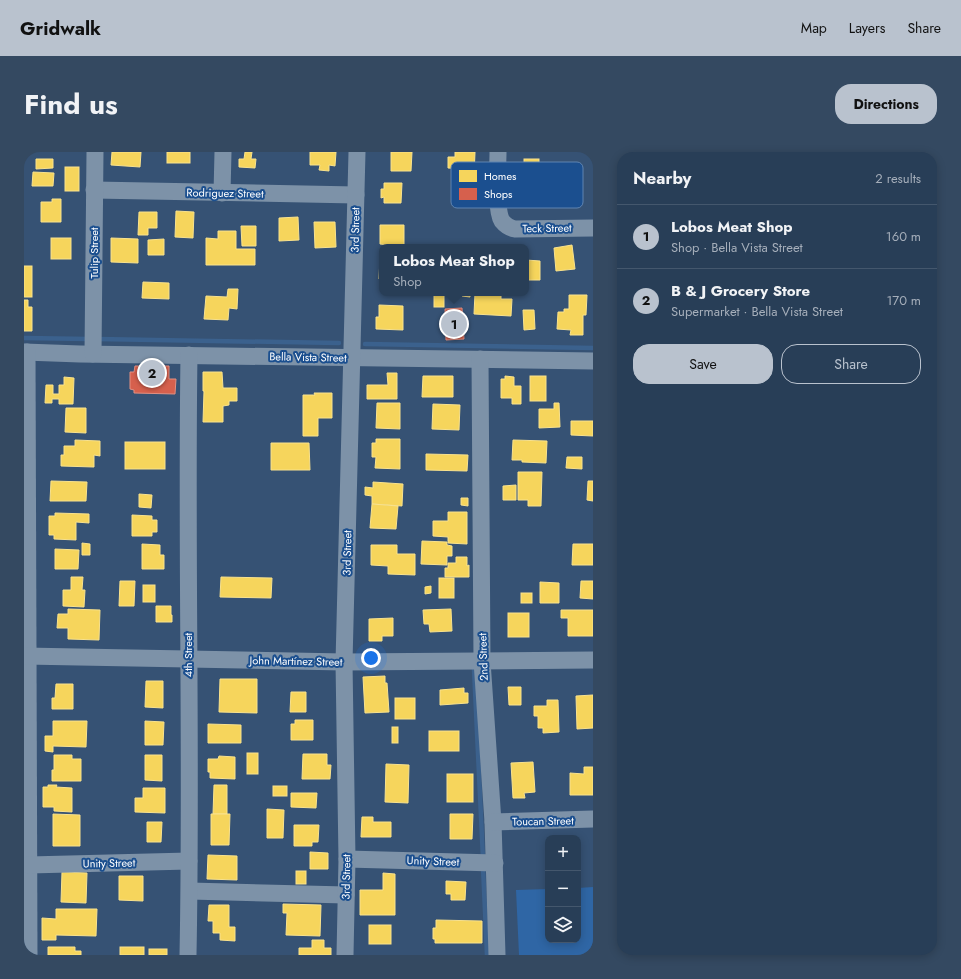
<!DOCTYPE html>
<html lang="en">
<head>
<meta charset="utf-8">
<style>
	:root { --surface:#283e57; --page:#344961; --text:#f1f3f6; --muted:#a5aeba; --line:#44576d; --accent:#b9c2ce }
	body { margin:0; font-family:Jost,sans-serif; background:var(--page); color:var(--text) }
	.controls { position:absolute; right:12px; bottom:12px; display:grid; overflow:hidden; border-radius:8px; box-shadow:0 2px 10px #0003 }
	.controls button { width:36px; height:36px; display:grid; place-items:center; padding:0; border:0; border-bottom:1px solid var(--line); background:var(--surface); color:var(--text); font:20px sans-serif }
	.you { position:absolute; left:347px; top:506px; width:14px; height:14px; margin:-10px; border:3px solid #fff; border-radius:50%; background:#1a73e8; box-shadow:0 0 0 6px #1a73e833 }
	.badge { display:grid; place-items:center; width:26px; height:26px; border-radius:50%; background:var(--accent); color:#111; font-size:13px; font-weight:700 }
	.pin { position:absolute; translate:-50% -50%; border:2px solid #fff; box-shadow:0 1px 4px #0006 }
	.popup { position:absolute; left:355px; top:92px; width:150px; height:52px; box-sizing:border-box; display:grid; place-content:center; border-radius:8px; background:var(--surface); filter:drop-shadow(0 1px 3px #0005); font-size:13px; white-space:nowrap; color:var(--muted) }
	.popup b { font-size:15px; color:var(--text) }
	.popup::after { content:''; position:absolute; left:50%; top:100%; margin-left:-8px; border:8px solid transparent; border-top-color:var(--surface) }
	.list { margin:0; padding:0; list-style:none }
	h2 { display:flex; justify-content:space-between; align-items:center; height:52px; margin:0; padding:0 16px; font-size:17px }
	h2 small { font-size:13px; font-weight:400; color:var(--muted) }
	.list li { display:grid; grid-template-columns:26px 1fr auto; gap:12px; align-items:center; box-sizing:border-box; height:64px; padding:0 16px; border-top:1px solid var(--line) }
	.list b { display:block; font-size:15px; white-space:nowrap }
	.list p { margin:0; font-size:13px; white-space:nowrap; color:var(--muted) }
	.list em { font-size:13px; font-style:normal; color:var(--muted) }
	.actions { display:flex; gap:8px; padding:12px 16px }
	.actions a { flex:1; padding:9px 0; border:1px solid var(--accent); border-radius:16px; text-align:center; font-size:14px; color:var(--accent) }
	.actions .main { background:var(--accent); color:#111 }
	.icon { flex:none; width:22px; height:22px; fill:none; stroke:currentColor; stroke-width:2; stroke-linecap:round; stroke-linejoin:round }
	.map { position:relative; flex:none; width:569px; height:803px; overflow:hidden; border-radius:16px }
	header { display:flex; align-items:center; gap:24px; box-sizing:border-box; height:56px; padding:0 20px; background:var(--accent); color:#111 }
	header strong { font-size:19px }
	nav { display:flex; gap:22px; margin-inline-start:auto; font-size:14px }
	.intro { display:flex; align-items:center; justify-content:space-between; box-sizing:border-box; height:96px; padding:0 24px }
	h1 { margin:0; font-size:28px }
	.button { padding:10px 18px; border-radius:16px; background:var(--accent); color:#111; font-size:14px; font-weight:700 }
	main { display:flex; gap:24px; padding:0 24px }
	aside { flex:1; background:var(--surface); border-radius:16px; box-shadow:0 2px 10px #0003 }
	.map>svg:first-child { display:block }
	.grass { fill:#2f66a5 }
	.homes { fill:#f6d55c; stroke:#f9e28d }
	.shops { fill:#d6604d; stroke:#e29082 }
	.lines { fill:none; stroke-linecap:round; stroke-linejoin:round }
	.stream { stroke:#3b618d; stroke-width:4.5 }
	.minor { stroke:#7d92a8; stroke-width:17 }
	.labels { text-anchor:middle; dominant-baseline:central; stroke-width:4; stroke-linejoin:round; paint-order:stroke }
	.street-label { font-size:11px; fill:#fff; stroke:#1b4f8f }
	.key { fill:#1b4f8f; stroke:#5f84b1; stroke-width:1 }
	.key-label { font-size:11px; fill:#fff }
</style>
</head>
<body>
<header>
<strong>Gridwalk</strong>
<nav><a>Map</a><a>Layers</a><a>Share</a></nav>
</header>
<div class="intro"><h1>Find us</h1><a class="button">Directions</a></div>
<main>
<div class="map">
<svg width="569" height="803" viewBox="0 0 569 803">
	<rect width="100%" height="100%" fill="#365274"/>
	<path class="grass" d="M569,735V803H495L492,738L524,737V788H554V736Z"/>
	<g class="homes">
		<path d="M88,0H117L116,15L87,13Z"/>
		<rect x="143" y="0" width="23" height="11"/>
		<path d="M221,0H228L227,7H232L231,16L215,15V7H220Z"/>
		<path d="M286,0H312L311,14L305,13V19L295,18L296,13H286Z"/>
		<path d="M367,0H388L387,19H367Z"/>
		<path d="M431,0H451L450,25H439V17L424,16V5H431Z"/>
		<path d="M12,7H29V16L12,17Z"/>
		<rect x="500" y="7" width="15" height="13"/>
		<rect x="41" y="15" width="14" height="24"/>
		<path d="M9,20L30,21L29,34H8Z"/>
		<rect x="493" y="23" width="21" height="27"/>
		<rect x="533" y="24" width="12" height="18"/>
		<path d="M360,31H378L377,51H360V45L357,46V37H360Z"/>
		<path d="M28,47H37V70H17V50H28Z"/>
		<path d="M152,59L170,60L169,86L151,85Z"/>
		<path d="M115,60H133V76H124V83H114Z"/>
		<path d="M274,65L275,88L255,89V66Z"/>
		<path d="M290,70H311L312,95L291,96Z"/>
		<path d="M356,73H380V95H365V93L356,92Z"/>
		<path d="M217,74H232V94H218Z"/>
		<path d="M194,79H212V97H231V113H182V86L194,87Z"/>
		<rect x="27" y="86" width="20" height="21"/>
		<path d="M87,86L114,87V111L87,110Z"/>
		<path d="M140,87V103H124V88Z"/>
		<path d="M548,93L551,117L532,119L530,96Z"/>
		<path d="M356,105H358V127H355Z"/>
		<path d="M502,108L516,109V128H502Z"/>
		<rect x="0" y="114" width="8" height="31"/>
		<path d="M119,130L145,131V147L118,146Z"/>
		<path d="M204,137H214L213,157L205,156L204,168L180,167L182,144L203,145Z"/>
		<rect x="410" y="141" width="10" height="14"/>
		<path d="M438,141H446V145L438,144Z"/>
		<path d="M451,141H477V147H488L487,164L450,162Z"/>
		<path d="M545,143H563L562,163H559V183H546L547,178L533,177L534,160H540V157H545Z"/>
		<path d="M0,148H4V155H8V179H0Z"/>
		<path d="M355,153L379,154V178L352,177V165H355Z"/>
		<path d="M499,158H510L511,177L500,178Z"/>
		<path d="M179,220H198L199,236H213V249H205V253L199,254V270H179L180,239H179Z"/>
		<path d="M363,221H373V247H343V233H364Z"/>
		<path d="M399,224H429V245H398Z"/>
		<path d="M481,224L490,225V234H497V252H488V246H477V227H481Z"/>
		<rect x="506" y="224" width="16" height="25"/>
		<path d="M40,225L50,226L49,252H35V247H28V251H21L22,233H29V242H35V233H40Z"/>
		<path d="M290,241H308V266H294V284H279V243H291Z"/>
		<path d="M353,251H376V277L352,276Z"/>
		<path d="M530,251H535L536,275L515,276V257H530Z"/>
		<path d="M409,252L436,253L435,278L408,277Z"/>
		<path d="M42,256H62V281L41,280Z"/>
		<path d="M547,269H569V284L547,283Z"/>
		<path d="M352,287H376V317L351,316L352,305H348V291H352Z"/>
		<path d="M51,288L76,289V304L70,303V315L37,314V303H40V294H51Z"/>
		<path d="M489,288L523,289L522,311L498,310V308H488Z"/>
		<rect x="101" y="290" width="40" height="27"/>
		<path d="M247,291H285L286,318H247Z"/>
		<path d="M402,302L444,303L443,319L402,318Z"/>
		<path d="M543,305H558V317L542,316Z"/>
		<path d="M494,320H518L517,354H504V348H494Z"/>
		<path d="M27,329L63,330L62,349H26Z"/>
		<path d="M564,329H569V349L563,348Z"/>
		<path d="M349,330L379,332L378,354L348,352V344L341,343V335L349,336Z"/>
		<path d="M492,333V348H479V334Z"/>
		<path d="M115,342L128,343L127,356L115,355Z"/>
		<path d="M437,346H444V354L437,353Z"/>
		<path d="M348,352L374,354L372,377L346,376Z"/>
		<path d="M424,360H443V392L424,391V385L409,384V369H424Z"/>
		<path d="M31,361L65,362V371L52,370V388L30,387V383H25V364H31Z"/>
		<path d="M108,363L128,364V368H133V380H128V384H108Z"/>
		<path d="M398,389L423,390V393L428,394V404H423V413L397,412Z"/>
		<path d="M58,391L66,392V403H58Z"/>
		<path d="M118,392L136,393V403H140V417H118Z"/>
		<path d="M549,392H569V413H548Z"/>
		<path d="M347,393H373V402H391V423L364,422V414L347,413Z"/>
		<path d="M31,397L55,398L54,417H31Z"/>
		<path d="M432,405H443V414L445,413V425H421V416H424V411H432Z"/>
		<path d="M47,425H59L58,438H61L60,455L39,454V438H47Z"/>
		<path d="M197,425L248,426L247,446L196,445Z"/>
		<rect x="415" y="426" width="15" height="20"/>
		<path d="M96,429H111L110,454H95Z"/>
		<path d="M557,429H569V447L556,446Z"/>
		<path d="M516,430L535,431V451H516Z"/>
		<rect x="119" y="433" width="12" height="17"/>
		<path d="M407,434V441L401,442V435Z"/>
		<rect x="497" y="441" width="11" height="10"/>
		<path d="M132,454H147V463H148V470H132Z"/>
		<path d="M44,457L76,458L75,488L44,487V476H33L34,462H44Z"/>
		<path d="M427,457L428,479L406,480L405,472H400L399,458Z"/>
		<path d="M537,458H569V484H544V466H537Z"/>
		<rect x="484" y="461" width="21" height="24"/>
		<path d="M369,466V484H358V489H345V467Z"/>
		<path d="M361,524V531H363L365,560L341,561L339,525Z"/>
		<path d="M196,527H233V561L195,560Z"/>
		<path d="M122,529H139V556L121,555Z"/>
		<path d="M32,532H49V557H28V546H31Z"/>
		<path d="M484,535H497V553H485Z"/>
		<path d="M440,536V541H444V551L416,553V538Z"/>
		<path d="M267,540H282V560H266Z"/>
		<path d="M569,543V576L553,577L552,544Z"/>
		<rect x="371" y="546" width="20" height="21"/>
		<path d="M523,548H534L535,580L519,581V576H514V564H510V554H523Z"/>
		<path d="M271,568H289V588H267V572H271Z"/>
		<path d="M29,569H63L62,595L29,594V600L21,599V584H29Z"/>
		<path d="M121,569L140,570L139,593H121Z"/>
		<path d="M184,572L217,573V591H184Z"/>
		<rect x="368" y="575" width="6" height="16"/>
		<rect x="405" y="579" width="30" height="20"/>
		<rect x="223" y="601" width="11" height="21"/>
		<path d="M279,602H303V613H307L306,627H278Z"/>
		<path d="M30,603H48V607H57V629H28V618H30Z"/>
		<path d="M121,603H138V629L121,628Z"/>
		<path d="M195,604L211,605V627L186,626V620H184V607H194Z"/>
		<path d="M509,610L511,640L500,641L501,646H489L487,611Z"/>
		<path d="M362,612L385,613L384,651L361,650Z"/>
		<path d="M560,615H569V643H546V621L560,622Z"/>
		<rect x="423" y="622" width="26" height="28"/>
		<path d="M24,633H33L32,635L48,636V660L30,659V655H19V635H24Z"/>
		<path d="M190,633H203V662H189Z"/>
		<rect x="249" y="634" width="14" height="10"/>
		<path d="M119,636H141V661L111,660V646H119Z"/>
		<path d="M267,641H293L292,656L267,655Z"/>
		<path d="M243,657L260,658L259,686H243Z"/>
		<path d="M29,662L56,663V694H29Z"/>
		<path d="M187,662H206L205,693H187Z"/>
		<path d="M426,662H449L448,687H426Z"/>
		<path d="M338,665H349V670H367V685H337Z"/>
		<path d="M123,670H138L137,690H123Z"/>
		<path d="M270,673H295L294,690H288V694H270Z"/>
		<path d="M286,700L304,701V717H286Z"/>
		<path d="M184,703L213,704V728L183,727Z"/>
		<rect x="272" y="719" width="10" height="13"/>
		<path d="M38,720L63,721L62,751L37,750Z"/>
		<path d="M359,721L371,722V763H336V738H359Z"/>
		<path d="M95,724H119V749L95,748Z"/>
		<path d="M422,729L442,730L441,748H427V742H422Z"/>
		<path d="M259,752L297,753L296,784L262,783L263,761H259Z"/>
		<path d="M185,753H205V775H211V789L196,788V781H189V769H184Z"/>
		<path d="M32,757H73L72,784L32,783V788H18V766L32,767Z"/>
		<path d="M412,768L458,769V791H411V787H409V776H412Z"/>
		<rect x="345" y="773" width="22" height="19"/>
		<path d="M288,788H300V796H307V803H275V796H288Z"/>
		<path d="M24,795H51V799H57V803H24Z"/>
		<rect x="96" y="795" width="24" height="8"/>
		<rect x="125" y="797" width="18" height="6"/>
	</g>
	<g class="shops">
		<path d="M438,156L440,187L422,188L421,157Z"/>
		<path d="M111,214H145V227H152L151,242L110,241V238L106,237V220H110Z"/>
	</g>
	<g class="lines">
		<g class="stream">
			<path d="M0,186L65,187"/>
			<path d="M73,187L315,191"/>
			<path d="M341,192L569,196"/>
			<path d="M450,517L459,707"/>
			<path d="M459,715L463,803"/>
		</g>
		<g class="minor">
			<path d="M474,0C474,15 471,58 478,69C482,74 486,76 491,77L569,76"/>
			<path d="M70,38L332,43"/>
			<path d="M198,41L199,0"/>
			<path d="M0,200L56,202L569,209"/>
			<path d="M3,200L5,803"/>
			<path d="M69,202L71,0"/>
			<path d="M456,207L458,509L469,670L473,803"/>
			<path d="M0,504L320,510L569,508"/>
			<path d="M469,670L569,667"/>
			<path d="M323,707L471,711"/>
			<path d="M5,713L165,709"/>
			<path d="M166,739L322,743"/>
			<path d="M164,803C168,603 162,403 165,203"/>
			<path d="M321,803L323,707L320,510L333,0"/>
		</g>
	</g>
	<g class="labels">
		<g class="street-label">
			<text transform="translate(201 41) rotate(1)">Rodriguez Street</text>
			<text transform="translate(523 76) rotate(-1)">Teck Street</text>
			<text transform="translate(331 78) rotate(-89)">3rd Street</text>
			<text transform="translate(70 101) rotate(-90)">Tulip Street</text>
			<text transform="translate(284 205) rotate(1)">Bella Vista Street</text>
			<text transform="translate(323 401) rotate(-89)">3rd Street</text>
			<text transform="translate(164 503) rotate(-90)">4th Street</text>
			<text transform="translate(459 505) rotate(-92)">2nd Street</text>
			<text transform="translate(272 509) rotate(1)">John Martínez Street</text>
			<text transform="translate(519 669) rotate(-1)">Toucan Street</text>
			<text transform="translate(409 709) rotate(2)">Unity Street</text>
			<text transform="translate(85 711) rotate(-1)">Unity Street</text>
			<text transform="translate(322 725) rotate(-89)">3rd Street</text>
		</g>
	</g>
	<rect x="427" y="10" width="132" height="46" rx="6" class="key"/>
	<rect x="435" y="18" width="18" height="12" fill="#f6d55c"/>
	<rect x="435" y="36" width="18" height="12" fill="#d6604d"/>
	<g class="key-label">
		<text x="460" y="28">Homes</text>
		<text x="460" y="46">Shops</text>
	</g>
</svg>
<div class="controls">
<button>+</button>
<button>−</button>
<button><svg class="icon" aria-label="layers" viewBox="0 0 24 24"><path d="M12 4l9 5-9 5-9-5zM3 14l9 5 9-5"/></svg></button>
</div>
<div class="you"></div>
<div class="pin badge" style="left:430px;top:172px">1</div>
<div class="popup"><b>Lobos Meat Shop</b>Shop</div>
<div class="pin badge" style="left:128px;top:221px">2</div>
</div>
<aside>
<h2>Nearby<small>2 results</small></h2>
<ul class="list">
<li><span class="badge">1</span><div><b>Lobos Meat Shop</b><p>Shop · Bella Vista Street</p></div><em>160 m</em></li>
<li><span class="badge">2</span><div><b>B &amp; J Grocery Store</b><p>Supermarket · Bella Vista Street</p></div><em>170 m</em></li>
</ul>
<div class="actions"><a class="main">Save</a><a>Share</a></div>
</aside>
</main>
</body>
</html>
